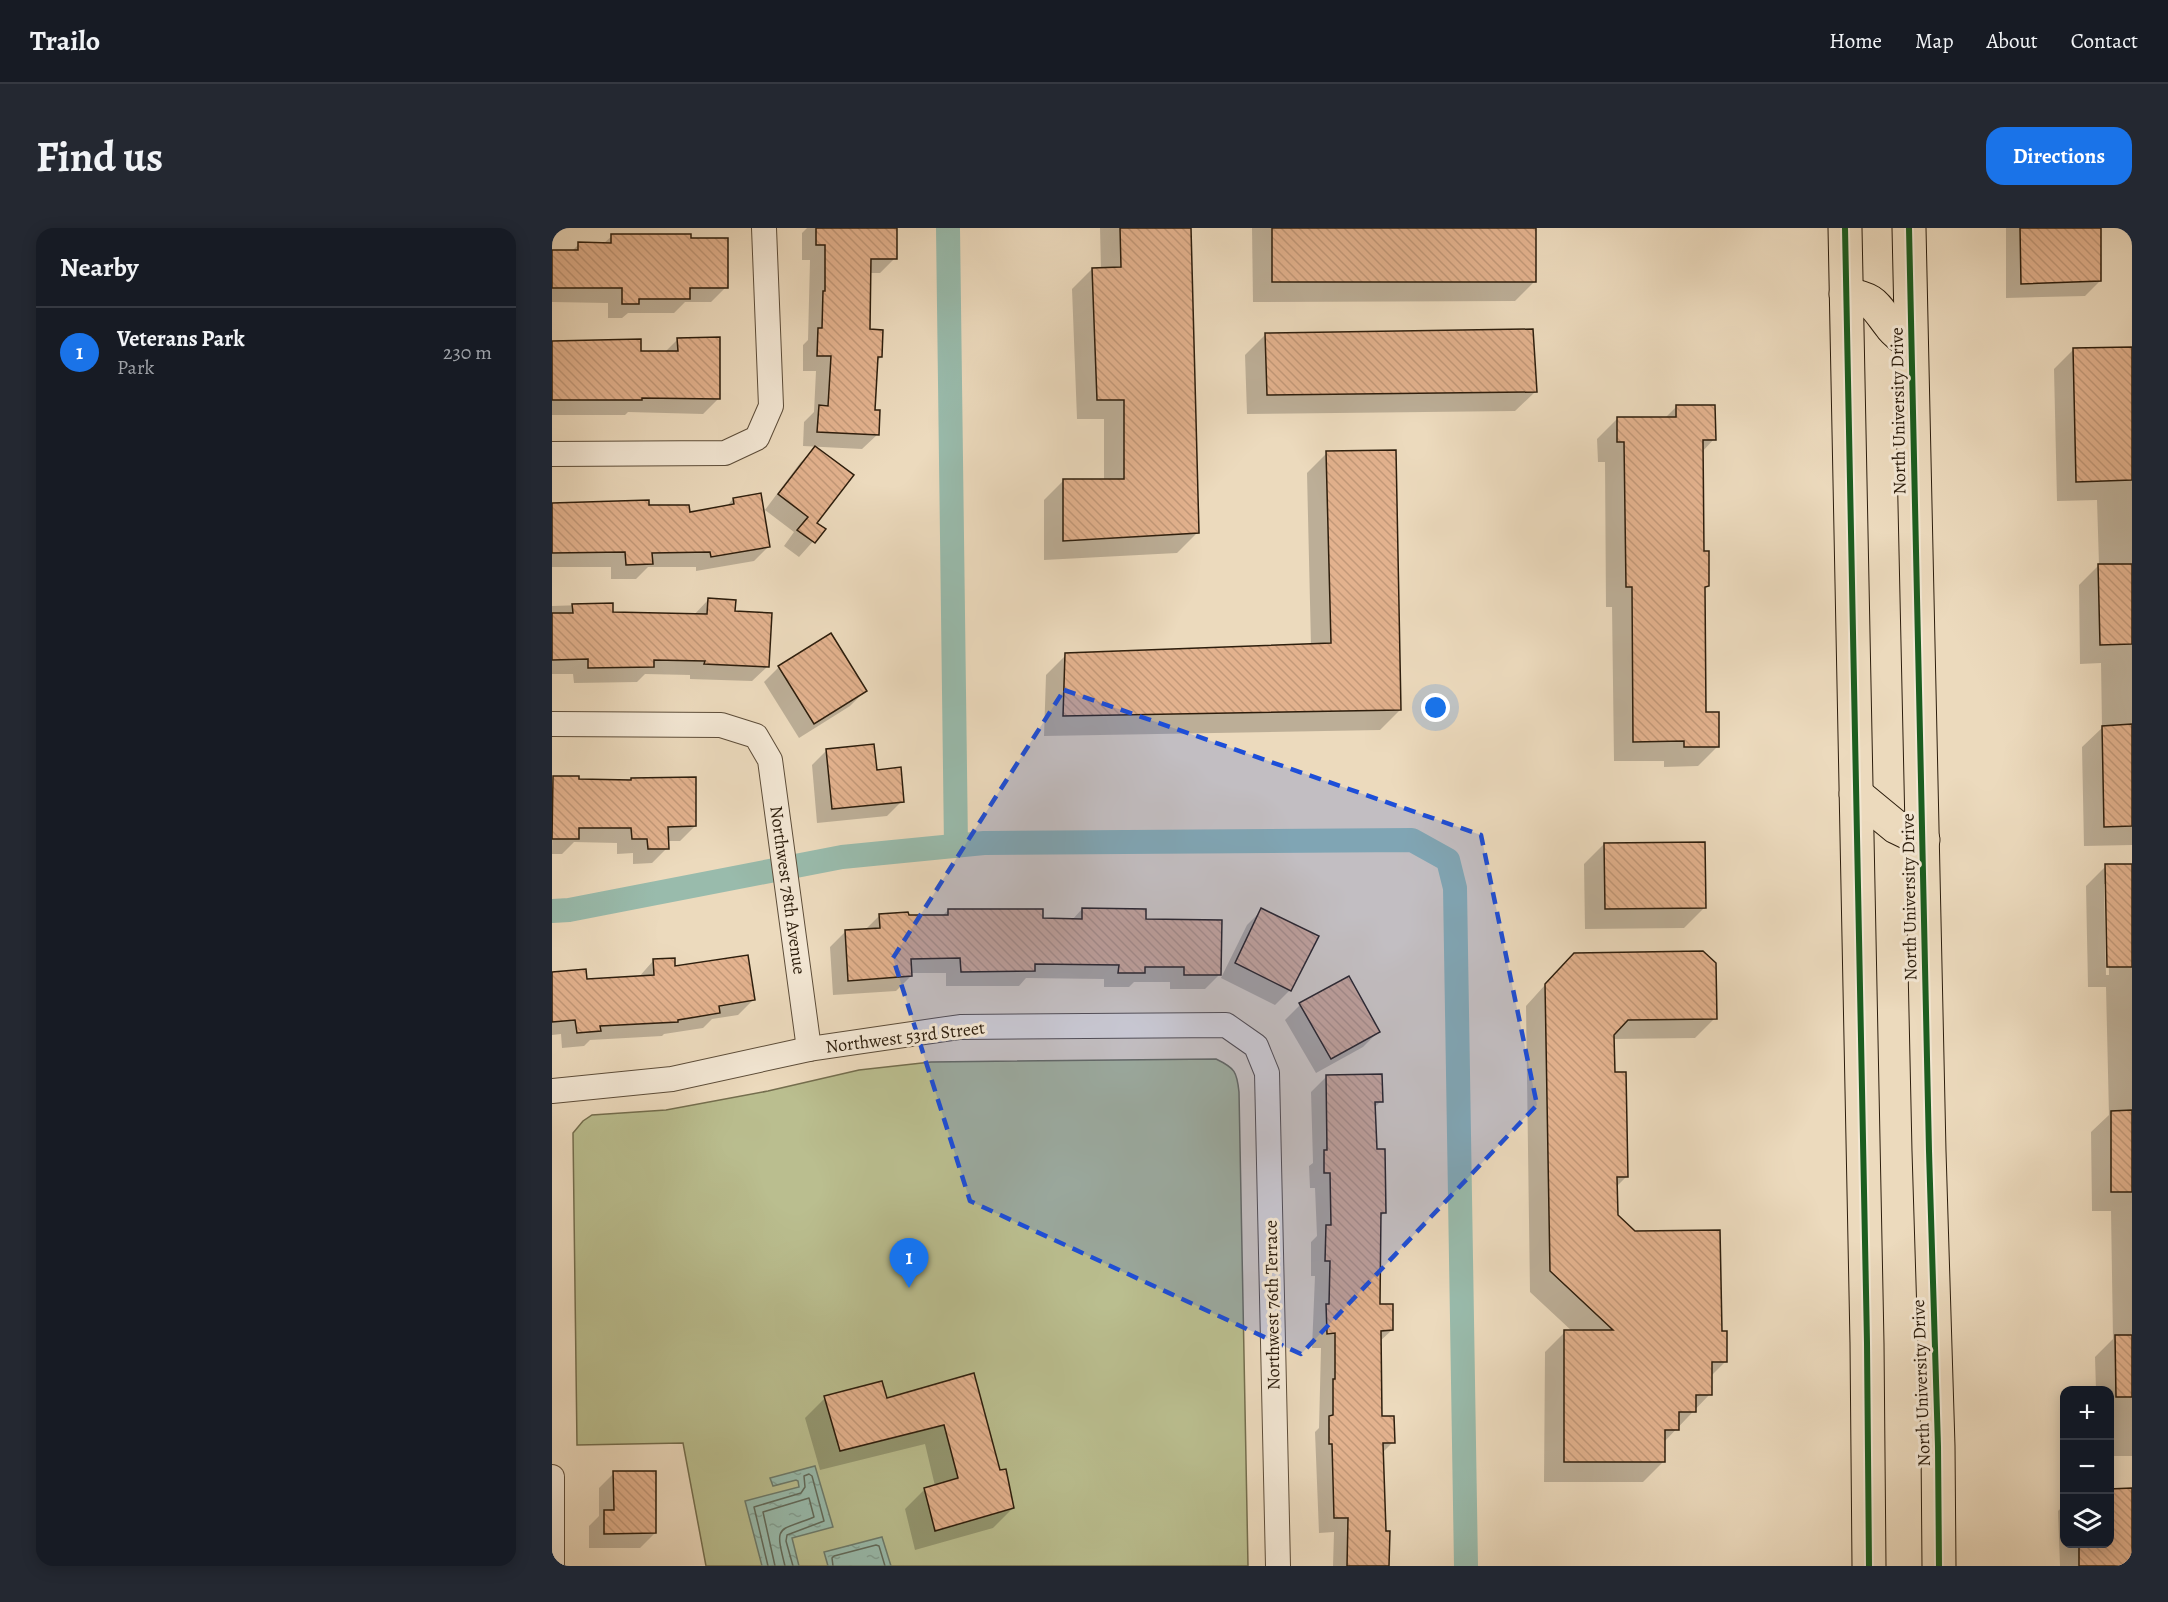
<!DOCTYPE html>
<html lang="en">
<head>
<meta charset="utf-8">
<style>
	:root { --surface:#171b24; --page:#242831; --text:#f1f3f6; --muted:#9ea1a6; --line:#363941; --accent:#1a73e8 }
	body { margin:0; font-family:Alegreya,serif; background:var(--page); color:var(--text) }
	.controls { position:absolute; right:18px; bottom:18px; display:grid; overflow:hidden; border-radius:12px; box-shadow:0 3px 15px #0003 }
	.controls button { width:54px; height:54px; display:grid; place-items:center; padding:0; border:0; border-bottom:2px solid var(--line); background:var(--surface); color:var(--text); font:30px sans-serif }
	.you { position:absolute; left:884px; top:480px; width:21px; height:21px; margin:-15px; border:4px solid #fff; border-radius:50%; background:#1a73e8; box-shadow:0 0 0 9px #1a73e833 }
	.badge { display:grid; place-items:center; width:39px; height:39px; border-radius:50%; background:var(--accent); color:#fff; font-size:20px; font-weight:700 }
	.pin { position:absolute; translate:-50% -50px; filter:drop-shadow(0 2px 3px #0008) }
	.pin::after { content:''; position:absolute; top:32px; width:21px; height:18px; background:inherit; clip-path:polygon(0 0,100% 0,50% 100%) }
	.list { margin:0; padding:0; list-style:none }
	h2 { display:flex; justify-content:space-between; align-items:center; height:78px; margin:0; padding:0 24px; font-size:26px }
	h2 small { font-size:20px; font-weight:400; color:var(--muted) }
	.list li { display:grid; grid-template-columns:39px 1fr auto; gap:18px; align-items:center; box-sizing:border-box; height:90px; padding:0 24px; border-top:2px solid var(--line) }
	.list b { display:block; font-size:22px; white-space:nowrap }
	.list p { margin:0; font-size:20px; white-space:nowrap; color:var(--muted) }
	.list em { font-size:20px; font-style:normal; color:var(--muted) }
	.icon { flex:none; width:33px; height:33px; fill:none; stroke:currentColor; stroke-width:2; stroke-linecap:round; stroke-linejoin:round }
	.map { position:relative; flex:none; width:1580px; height:1338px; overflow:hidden; border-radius:18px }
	header { display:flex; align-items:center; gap:36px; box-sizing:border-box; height:84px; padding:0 30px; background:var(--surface); border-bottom:2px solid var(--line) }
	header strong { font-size:28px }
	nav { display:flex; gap:33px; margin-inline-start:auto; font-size:21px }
	.intro { display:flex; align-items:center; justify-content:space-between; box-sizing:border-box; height:144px; padding:0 36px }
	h1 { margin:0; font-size:42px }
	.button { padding:15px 27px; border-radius:18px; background:var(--accent); color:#fff; font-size:21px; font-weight:700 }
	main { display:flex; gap:36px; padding:0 36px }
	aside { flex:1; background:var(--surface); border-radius:18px; box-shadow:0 3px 15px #0003 }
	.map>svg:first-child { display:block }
	.park { fill:#babe8f; stroke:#746e4e; stroke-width:1.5 }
	.water { fill:url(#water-ripples); stroke:#6e7c6c; stroke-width:1.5 }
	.shadow { fill:#0003; fill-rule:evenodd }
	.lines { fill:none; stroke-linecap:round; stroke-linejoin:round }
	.shore { stroke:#636c5c; stroke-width:1.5 }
	.canal { stroke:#99bbac; stroke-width:24 }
	.building { fill:url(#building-back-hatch); stroke:#2d1e0d; stroke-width:1.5 }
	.minor-casing { stroke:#5d4d39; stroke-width:26 }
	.primary-casing { stroke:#2d1e0d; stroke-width:35 }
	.minor { stroke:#f3e7d4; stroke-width:24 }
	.primary { stroke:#ecdabd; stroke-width:33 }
	.cycleway-casing { stroke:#f3e7d4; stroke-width:10 }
	.cycleway { stroke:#1b5e20; stroke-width:6 }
	.marked { fill:#1d4ed8; fill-opacity:0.2; stroke:#1d4ed8; stroke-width:4.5; stroke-dasharray:12 8; stroke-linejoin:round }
	.labels { text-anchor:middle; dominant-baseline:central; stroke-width:6; stroke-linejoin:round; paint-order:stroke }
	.street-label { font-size:18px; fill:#2d1e0d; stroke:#f3e7d4 }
</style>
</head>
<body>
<header>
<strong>Trailo</strong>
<nav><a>Home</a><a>Map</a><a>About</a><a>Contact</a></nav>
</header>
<div class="intro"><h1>Find us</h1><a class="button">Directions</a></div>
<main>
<aside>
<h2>Nearby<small></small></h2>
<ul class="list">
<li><span class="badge">1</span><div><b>Veterans Park</b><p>Park</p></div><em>230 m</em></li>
</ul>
</aside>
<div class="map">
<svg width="1580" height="1338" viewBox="0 0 1580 1338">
	<defs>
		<pattern id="water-ripples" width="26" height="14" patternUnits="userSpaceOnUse" patternTransform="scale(1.5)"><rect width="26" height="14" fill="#99bbac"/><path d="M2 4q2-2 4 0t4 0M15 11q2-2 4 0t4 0" fill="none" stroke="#84a093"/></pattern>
		<pattern id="building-back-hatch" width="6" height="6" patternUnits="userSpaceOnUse" patternTransform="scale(1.5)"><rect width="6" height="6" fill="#e3b28e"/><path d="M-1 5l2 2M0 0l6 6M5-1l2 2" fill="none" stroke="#c39979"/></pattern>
	</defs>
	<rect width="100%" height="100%" fill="#ecdabd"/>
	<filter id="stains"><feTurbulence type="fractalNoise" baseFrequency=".00333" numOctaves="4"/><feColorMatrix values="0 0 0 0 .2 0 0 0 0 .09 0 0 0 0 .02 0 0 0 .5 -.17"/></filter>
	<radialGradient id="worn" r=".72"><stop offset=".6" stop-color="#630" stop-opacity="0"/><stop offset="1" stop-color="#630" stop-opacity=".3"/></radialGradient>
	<path class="park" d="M664,831C683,840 685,844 687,864L696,1338H154L131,1215L25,1217L21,905L31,893L40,887L114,882L216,863L307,842L379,834Z"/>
	<g class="water">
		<path d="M263,1238L281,1299L240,1310L247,1338H210L193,1273L247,1259L246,1253L244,1252L221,1258L218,1250Z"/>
		<path d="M330,1309L339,1338H276L272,1324Z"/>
	</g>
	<g class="shadow">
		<path d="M255,0H343V30L328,45H317V103L329,129L324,134L321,183L326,206L310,221L251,218L252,194L262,184L264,143H251V117L256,112L258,32H250V5Z"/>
		<path d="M548,0H638L645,305L625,325L492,332V272L512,252H552V191H525L520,61L540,41H549Z"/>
		<path d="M700,0H983V53L963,73L701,74Z"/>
		<path d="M1454,0H1547L1548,53L1533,68L1454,70Z"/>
		<path d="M60,8L138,11L174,59L159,74H133L122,85H76L70,90H56V75L0,74V23H20L27,16H51Z"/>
		<path d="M713,107L983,164L963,183L695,186L693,127Z"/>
		<path d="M126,111L166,171L151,186L76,184L73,187H0V113L87,124H113Z"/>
		<path d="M1522,121H1580V617L1532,618L1530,519L1550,500L1549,435L1528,436L1527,357L1547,337L1545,272L1505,273L1502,141Z"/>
		<path d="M1124,179L1162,211L1150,224L1151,324L1156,358L1151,362L1153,486L1166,518L1146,538L1112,539V533H1062L1060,379H1054L1053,234H1046L1045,211L1065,191L1113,190Z"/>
		<path d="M263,220V295L272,301L247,329L232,318L242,304L213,282L248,235Z"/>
		<path d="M775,225L848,482L828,502L492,508L494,447L514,427L759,418L755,245Z"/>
		<path d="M181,271L217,318L202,333L144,343V339H96L84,351H59V339H0V276L96,279L136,286L174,279Z"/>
		<path d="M156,372L181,384L216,438L200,453L138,451V447L93,446L85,454L22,455L21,446H0V378L60,376V386L141,388Z"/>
		<path d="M279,407L313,463L298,478L247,510L212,454L227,439Z"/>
		<path d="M275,522L323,543L350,573L335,588L265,595L260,537Z"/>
		<path d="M1,549L26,552L78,553L80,551L143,598L128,613H115V620L100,635L81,636V625L65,626V615L22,614L10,626H0Z"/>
		<path d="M1052,616L1152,680L1132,700L1033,701L1032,636Z"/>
		<path d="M1554,638H1580V1228H1558V1162H1544L1543,1129L1561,1111L1559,983H1540L1539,904L1557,887L1554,759H1536L1534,658ZM1552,656H1555L1557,747H1554Z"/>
		<path d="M530,681L593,693L668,746L653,761H618V754H582L577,759H552V751L474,750L467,758H394V745H359V748L344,763L281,767L278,719L293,704L313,702L328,687L390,688L396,682L490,691L520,692Z"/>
		<path d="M710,682L738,762L723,777L669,750L695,697Z"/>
		<path d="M101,733L201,772L186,787L160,791L151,800L112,806L110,808L38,812L32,818L10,820L9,806L0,807V746L34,752L86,750Z"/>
		<path d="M1002,747L1163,790L1143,810L1061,811V845L1074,949L1064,959V988L1168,1104L1174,1133L1158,1149V1166L1112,1214L1111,1234L1091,1254H992L993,1124L1013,1104H1021L978,1064L974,778Z"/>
		<path d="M748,777L826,804L811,819L764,845L733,792Z"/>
		<path d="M774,849L829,873L822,880L823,922L833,984L828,989L827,1077L840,1102L827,1114L829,1190L841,1214L830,1225L832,1305L836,1338H781L782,1304L767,1305L763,1204L767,1200L769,1120H760L763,1048H759V1014L765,1008L763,960H758L757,938L761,935L759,864Z"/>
		<path d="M421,1147L447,1244L461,1280L441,1300L363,1322L353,1281L373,1261L383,1258L373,1216L268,1242L253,1190L273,1170L334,1171Z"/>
		<path d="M62,1245L103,1305L88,1320H37V1298L47,1288V1260Z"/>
		<path d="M1580,1262V1338H1508L1506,1283L1512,1277V1316H1558Z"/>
	</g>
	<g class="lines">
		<g class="shore">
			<path d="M216,1338L202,1279L249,1265L253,1259L252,1248L257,1246L260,1248L272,1293L235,1307L234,1313L241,1338"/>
			<path d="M223,1338L211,1284L257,1270L262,1289C226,1304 222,1295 233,1338"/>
			<path d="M281,1338L280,1330L282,1328L324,1317L327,1318L333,1338"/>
		</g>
		<g class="canal">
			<path d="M396,0L404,618"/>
			<path d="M0,683L17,682L290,629L432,615L860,612L896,632L903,660L914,1338"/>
		</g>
	</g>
	<g class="building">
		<path d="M264,0H345V31H319L318,101L331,102L330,129H326L323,182H328L327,207L265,204L267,177L276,178L279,128H265L266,100H270L271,63H273V17H264Z"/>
		<path d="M568,0H639L647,305L511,313V251H572V172H545L540,40L569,39Z"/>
		<rect x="720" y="0" width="264" height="54"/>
		<path d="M1468,0H1549V53L1469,56Z"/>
		<path d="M59,6H139V10H176V60H138V71H87V76H70V60H0V22H26V14L59,15Z"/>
		<path d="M981,101L985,164L715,167L713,105Z"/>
		<path d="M168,109V171L90,170V172H0V113L89,111V123H126L125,110Z"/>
		<path d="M1580,119V252L1524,254L1521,120Z"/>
		<path d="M1124,177H1163L1164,212H1151L1152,323H1157V358L1153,359L1154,484H1167V519H1132V513L1081,514L1080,359H1074L1072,214H1065V189H1124Z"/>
		<path d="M263,218L302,247L265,295L274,301L263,315L245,302L256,289L226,266Z"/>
		<path d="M844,222L849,482L511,488L513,425L779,415L774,223Z"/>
		<path d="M209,265L218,319L159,329L158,324L100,325L101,336L74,337L73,324L0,325V275L97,272V277H137L138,284L182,276L181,270Z"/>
		<path d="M1546,336H1580V416L1548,417Z"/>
		<path d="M156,370L184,372L183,383L220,385L217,439L152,436L153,433L102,432V439L36,440V431L0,432V385H21L20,376L61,375V384L155,386Z"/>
		<path d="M279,405L315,463L262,496L226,438Z"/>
		<path d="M1580,496V598L1552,599L1550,498Z"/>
		<path d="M322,516L325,542L349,539L352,574L280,581L274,521Z"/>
		<path d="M1,548H27V551L79,552V550L144,549V598L116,599L117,621H96L95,611H80L79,600H27V611H0Z"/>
		<path d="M1153,614L1154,680L1053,681L1052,615Z"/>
		<path d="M1553,636H1580V739H1555Z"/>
		<path d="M530,680L594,681V691L670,692L669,747H632V739H593V745H566L567,737L483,736V743L409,744L408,730L359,731L360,748L296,753L293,702L328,700L327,686L356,684L357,687H396V681H491V690L530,691Z"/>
		<path d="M709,680L767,708L739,763L683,735Z"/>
		<path d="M1151,723L1164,735L1165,791L1076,792L1062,807L1063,844H1074L1076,949H1065L1066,987L1083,1003L1168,1002L1170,1103H1175V1134H1160V1167H1144V1184H1127V1202H1113V1234H1012V1102H1061L998,1043L993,756L1022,725Z"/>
		<path d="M196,727L203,772L167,778L168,785L126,792V794L48,798L49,803L25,805L23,792L0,794V744L34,741L35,751L102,747L101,731L123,730V738Z"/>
		<path d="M797,748L828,804L779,831L747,775Z"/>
		<path d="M830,846L831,874H823L825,921H833L834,985H829L828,1076H841V1102L829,1103L830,1188H842L843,1215H831L834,1303H838L837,1338H795L796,1290H782L780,1216H777V1188L781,1187V1151H783V1105L775,1106L774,1076H777L778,1033H773L774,997H779L778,945H772V922H775L774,847Z"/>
		<path d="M1580,882V964H1559V883Z"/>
		<path d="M1563,1107H1580V1169H1564Z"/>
		<path d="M422,1145L448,1242L454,1241L462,1280L383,1303L372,1260L406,1250L392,1197L288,1223L272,1168L330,1153L335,1170Z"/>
		<path d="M61,1243H104V1305L52,1306V1282H62Z"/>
		<path d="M1580,1260V1338H1527V1316H1557V1261Z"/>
	</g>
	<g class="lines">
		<g class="minor-casing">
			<g id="minor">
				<path d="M0,226L173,225L205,210L219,178L212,0"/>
				<path d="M0,496L169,497L204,508L218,532L257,821"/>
				<path d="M0,863L120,851L257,821L408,799L674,797L704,818L715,845L726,1338"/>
				<path d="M0,1249V1337"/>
			</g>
		</g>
		<g class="primary-casing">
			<g id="primary">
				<path d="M1293,0L1315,1115L1317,1338"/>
				<path d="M1357,0L1377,923L1386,1218L1387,1338"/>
				<path d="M1294,66C1323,72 1321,75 1338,97C1343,105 1352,110 1359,116"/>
				<path d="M1304,566L1344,599L1371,612"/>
			</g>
		</g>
		<use href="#minor" class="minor"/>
		<use href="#primary" class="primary"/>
		<g class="cycleway-casing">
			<g id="cycleway">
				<path d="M1293,0L1315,1115L1317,1338"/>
				<path d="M1357,0L1377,923L1386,1218L1387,1338"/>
			</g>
		</g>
		<use href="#cycleway" class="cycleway"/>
	</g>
	<path class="marked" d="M512,462L929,607L985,877L749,1126L418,973L341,730Z"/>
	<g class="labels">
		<g class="street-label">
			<text transform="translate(1346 183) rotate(-91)">North University Drive</text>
			<text transform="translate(236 662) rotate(82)">Northwest 78th Avenue</text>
			<text transform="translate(1357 669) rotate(-91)">North University Drive</text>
			<text transform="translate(353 809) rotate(-7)">Northwest 53rd Street</text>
			<text transform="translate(720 1077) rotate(-91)">Northwest 76th Terrace</text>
			<text transform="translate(1369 1155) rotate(-92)">North University Drive</text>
		</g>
	</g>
	<rect width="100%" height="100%" filter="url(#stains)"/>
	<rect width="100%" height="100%" fill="url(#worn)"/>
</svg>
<div class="controls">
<button>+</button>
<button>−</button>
<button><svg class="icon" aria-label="layers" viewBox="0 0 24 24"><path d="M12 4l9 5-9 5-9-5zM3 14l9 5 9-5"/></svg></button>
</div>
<div class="you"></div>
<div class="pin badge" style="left:357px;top:1060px">1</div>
</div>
</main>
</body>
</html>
